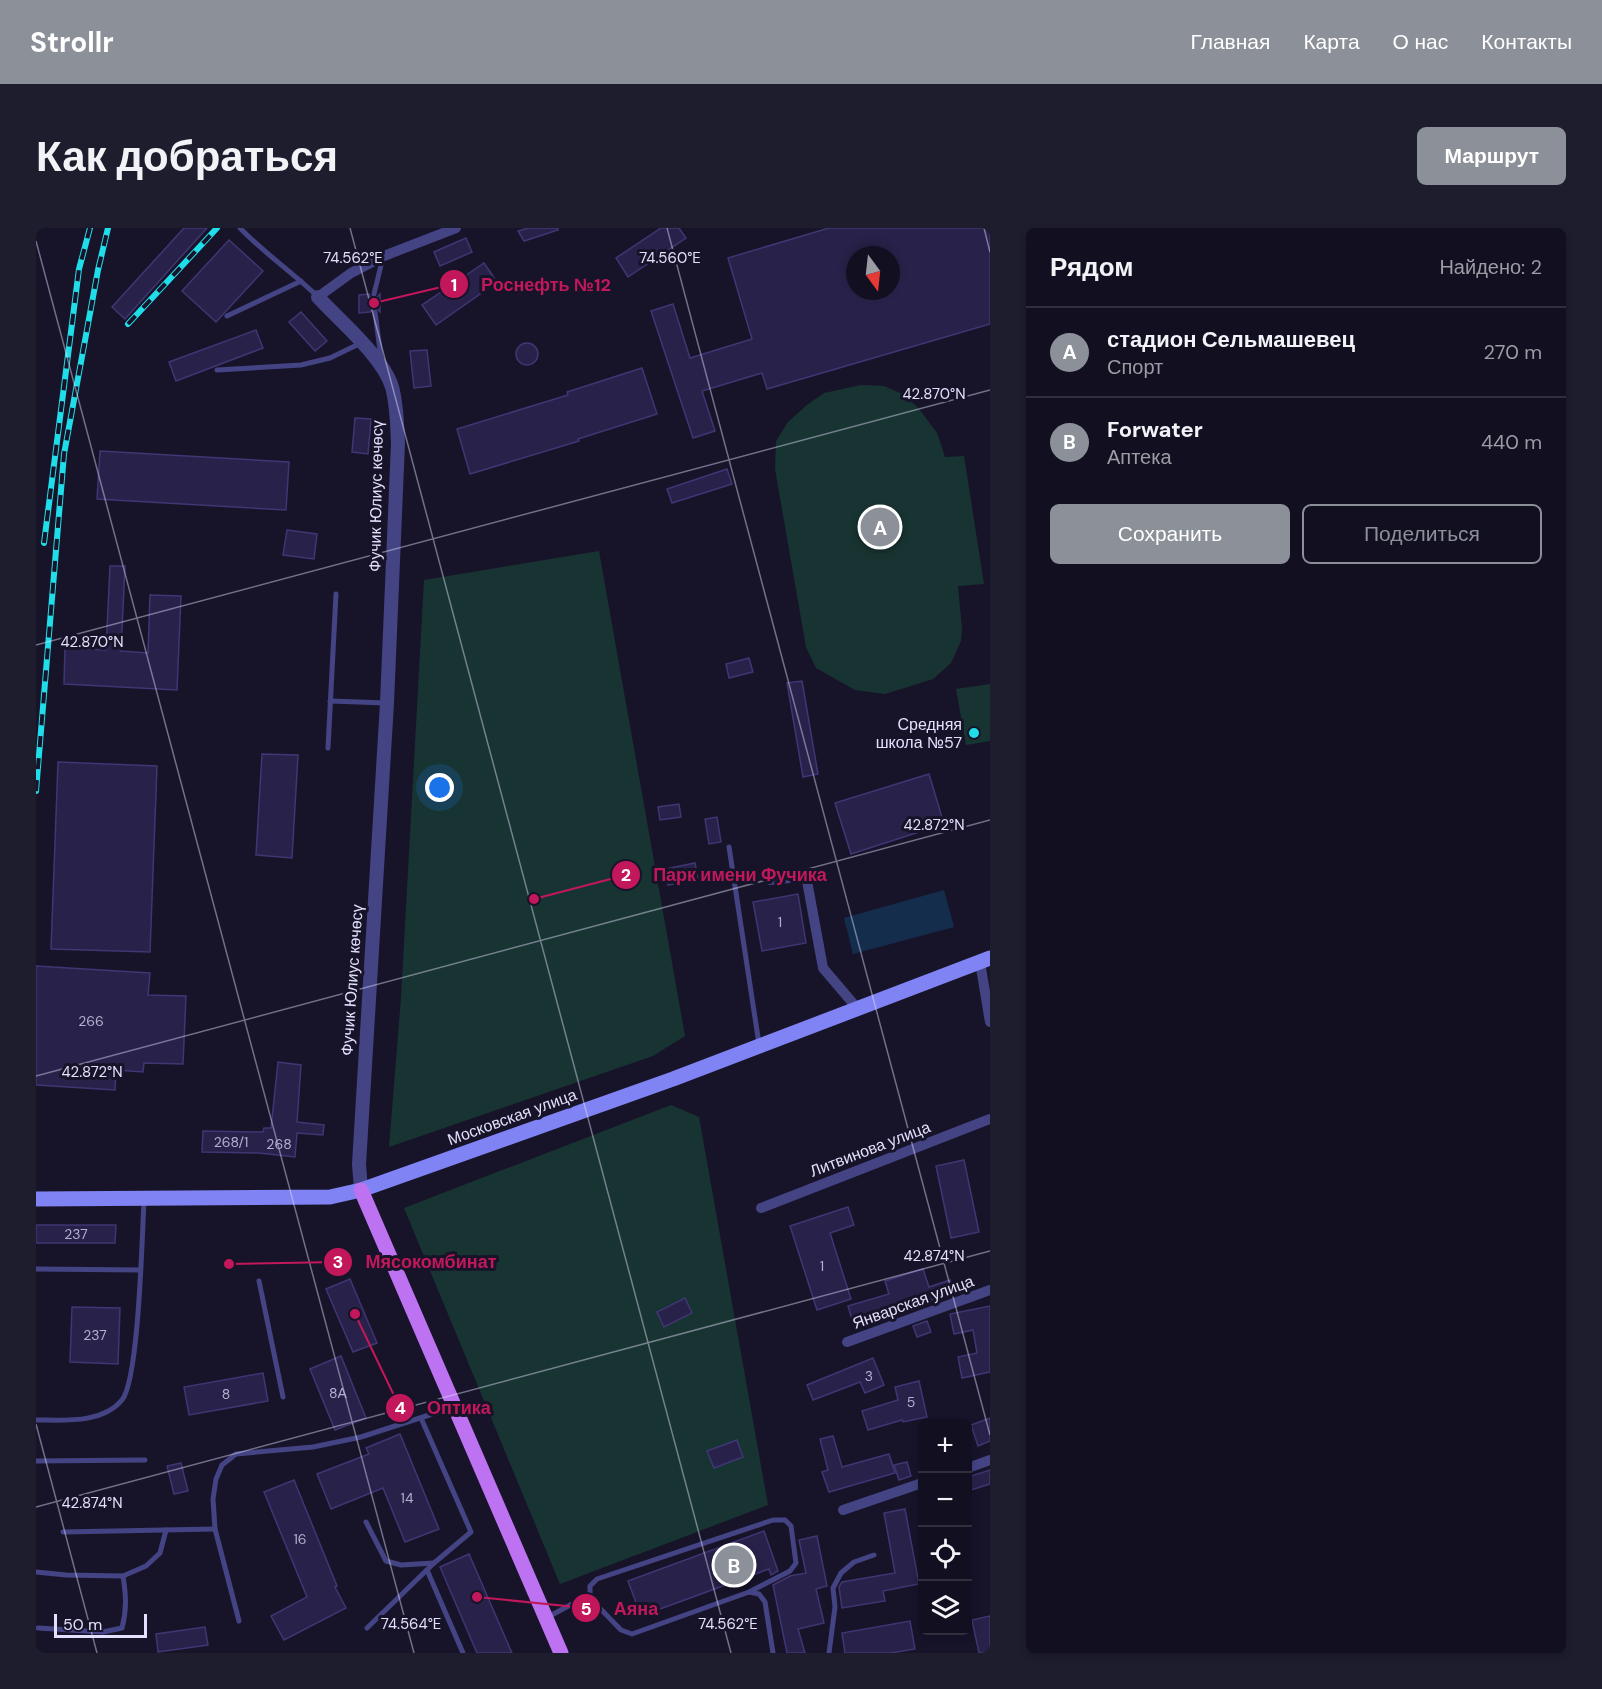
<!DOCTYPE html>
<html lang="ru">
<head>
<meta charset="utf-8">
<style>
	:root { --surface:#110f20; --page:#1e1d2d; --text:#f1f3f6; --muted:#9c9ca5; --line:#302f3e; --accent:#8c9099 }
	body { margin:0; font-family:"DM Sans",sans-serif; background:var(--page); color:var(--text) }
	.controls { position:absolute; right:18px; bottom:18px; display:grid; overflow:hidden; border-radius:9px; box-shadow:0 3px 9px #0003 }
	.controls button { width:54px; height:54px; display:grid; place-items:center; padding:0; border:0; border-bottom:2px solid var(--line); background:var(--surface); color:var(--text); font:30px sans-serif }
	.compass { position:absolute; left:810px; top:18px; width:54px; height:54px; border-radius:50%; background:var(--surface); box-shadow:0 3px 9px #0003; rotate:165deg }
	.scale { position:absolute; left:18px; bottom:15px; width:93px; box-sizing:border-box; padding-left:6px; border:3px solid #e2e0fc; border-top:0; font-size:16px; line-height:21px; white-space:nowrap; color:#e2e0fc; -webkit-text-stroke:4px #17142a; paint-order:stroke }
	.you { position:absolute; left:404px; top:560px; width:21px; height:21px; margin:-15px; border:4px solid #fff; border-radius:50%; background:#1a73e8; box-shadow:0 0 0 9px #1a73e833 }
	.badge { display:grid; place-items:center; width:39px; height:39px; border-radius:50%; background:var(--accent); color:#fff; font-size:20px; font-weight:700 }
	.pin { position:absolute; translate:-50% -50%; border:3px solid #fff; box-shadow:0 2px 6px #0006 }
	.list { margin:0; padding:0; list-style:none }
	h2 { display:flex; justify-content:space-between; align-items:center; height:78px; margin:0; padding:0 24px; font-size:26px }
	h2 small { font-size:20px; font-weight:400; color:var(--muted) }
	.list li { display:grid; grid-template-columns:39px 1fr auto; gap:18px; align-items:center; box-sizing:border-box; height:90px; padding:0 24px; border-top:2px solid var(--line) }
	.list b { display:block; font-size:22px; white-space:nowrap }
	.list p { margin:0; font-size:20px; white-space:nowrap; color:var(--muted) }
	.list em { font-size:20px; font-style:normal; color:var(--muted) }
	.actions { display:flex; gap:12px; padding:18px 24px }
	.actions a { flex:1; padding:14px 0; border:2px solid var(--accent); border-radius:9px; text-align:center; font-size:21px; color:var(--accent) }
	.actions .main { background:var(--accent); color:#fff }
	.icon { flex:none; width:33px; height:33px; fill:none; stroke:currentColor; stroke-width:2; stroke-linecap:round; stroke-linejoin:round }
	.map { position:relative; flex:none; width:954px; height:1425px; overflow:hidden; border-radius:9px }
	header { display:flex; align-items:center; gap:36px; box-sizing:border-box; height:84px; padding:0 30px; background:var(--accent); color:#fff }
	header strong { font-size:28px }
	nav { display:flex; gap:33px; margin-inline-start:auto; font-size:21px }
	.intro { display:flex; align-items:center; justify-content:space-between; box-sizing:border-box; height:144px; padding:0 36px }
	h1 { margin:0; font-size:42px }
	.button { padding:15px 27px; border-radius:9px; background:var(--accent); color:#fff; font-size:21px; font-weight:700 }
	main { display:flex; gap:36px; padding:0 36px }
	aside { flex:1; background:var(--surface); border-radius:9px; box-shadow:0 3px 9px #0003 }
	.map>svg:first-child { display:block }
	.green { fill:#183432 }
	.water { fill:#152d4d }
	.building { fill:#28224a; stroke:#3f3673; stroke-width:1.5; fill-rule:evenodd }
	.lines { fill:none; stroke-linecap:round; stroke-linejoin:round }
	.service { stroke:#444485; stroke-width:5 }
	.minor { stroke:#444485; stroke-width:10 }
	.tertiary { stroke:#444485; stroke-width:14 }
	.secondary { stroke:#8083f3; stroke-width:15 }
	.primary { stroke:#bc72f1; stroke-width:15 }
	.rail-casing { stroke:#1fdeea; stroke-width:6 }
	.rail { stroke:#17142a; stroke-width:4; stroke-dasharray:11; stroke-linecap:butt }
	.ticks { fill:none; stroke:#e2e0fc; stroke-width:1.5; stroke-opacity:0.45 }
	.poi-dot { fill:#1fdeea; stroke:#17142a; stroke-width:2 }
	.labels { text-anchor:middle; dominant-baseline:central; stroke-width:6; stroke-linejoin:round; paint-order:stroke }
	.number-label { font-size:14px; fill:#b4b0d0 }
	.street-label { font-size:16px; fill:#e2e0fc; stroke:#17142a }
	.poi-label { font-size:16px; fill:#e2e0fc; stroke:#17142a; text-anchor:end }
	.ticks-label { font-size:15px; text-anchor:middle; fill:#e2e0fc; stroke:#17142a; stroke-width:6; stroke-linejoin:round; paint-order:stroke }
	.leader { fill:none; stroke:#c2185b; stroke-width:2 }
	.callout-dot { fill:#c2185b; stroke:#17142a; stroke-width:2 }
	.mark-label { font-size:18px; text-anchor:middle; font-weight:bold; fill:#fff }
	.callout-label { font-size:18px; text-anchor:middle; font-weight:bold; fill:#c2185b; stroke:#17142a; stroke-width:6; stroke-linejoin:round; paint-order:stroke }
</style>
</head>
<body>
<header>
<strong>Strollr</strong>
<nav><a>Главная</a><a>Карта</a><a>О нас</a><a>Контакты</a></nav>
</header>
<div class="intro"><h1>Как добраться</h1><a class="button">Маршрут</a></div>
<main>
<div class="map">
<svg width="954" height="1425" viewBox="0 0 954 1425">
	<rect width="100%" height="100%" fill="#17142a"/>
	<g class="green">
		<path d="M825,157L848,158L869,167L883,181L901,205L909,229L928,228L948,356L922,358L926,401L925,413L915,435L897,451L849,466L819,462L780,440L770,419L739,241L740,213L752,194L771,177L788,165Z"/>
		<path d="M563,323L649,808L617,828L353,919L365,770L388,352Z"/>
		<path d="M954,456V513L930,517L920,461Z"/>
		<path d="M635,877L663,889L732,1277L524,1356L368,980Z"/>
	</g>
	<path class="water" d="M908,662L918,699L817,726L808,690Z"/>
	<g class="building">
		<path d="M148,0H171L89,91L76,79Z"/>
		<path d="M493,0H522V2L488,13L482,3Z"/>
		<path d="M625,0H643L650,10L592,49L580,30Z"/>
		<path d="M793,0H954V96L731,161L726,145L666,163L679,203L657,210L615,83L637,76L654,130L716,111L692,30ZM819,27H855V63H819Z"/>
		<path d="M430,10L436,24L404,38L398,24Z"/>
		<path d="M193,12L227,43L180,94L146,63Z"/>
		<path d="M448,35L461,54L400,97L386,77Z"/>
		<path d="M333,66L335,70L339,71L344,66V84L339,79L334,84L323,85V67Z"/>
		<path d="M265,84L291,113L279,123L253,94Z"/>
		<path d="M220,102L227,120L140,153L133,134Z"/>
		<circle cx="491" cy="126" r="11"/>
		<path d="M391,122L395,158L378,160L374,123Z"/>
		<path d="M606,140L621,186L542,211L543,213L434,246L421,201L532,167L531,164Z"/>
		<path d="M319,190L335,191L332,226L316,224Z"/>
		<path d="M64,223L253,234L250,282L61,271Z"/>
		<path d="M691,241L696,256L636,275L631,261Z"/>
		<path d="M251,302L281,306L278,331L247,327Z"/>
		<path d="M74,338H89L85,423L112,425L114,367L145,368L141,462L28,456L29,420L70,422Z"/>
		<path d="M713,430L717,444L693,450L690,436Z"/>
		<path d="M766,453L782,546L767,549L751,455Z"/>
		<path d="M226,526L262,527L256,630L220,627Z"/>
		<path d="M22,534L121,538L114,724L15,721Z"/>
		<path d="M893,546L908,596L815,626L799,575Z"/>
		<path d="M643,576L645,589L624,592L622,579Z"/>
		<path d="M681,589L685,614L673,616L669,591Z"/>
		<path d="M659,635L662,651L632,657L629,641Z"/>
		<path d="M762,666L770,715L726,723L717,674Z"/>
		<path d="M0,738L114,745L112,767L150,768L147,836L108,835L107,844L80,842L79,862L0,857Z"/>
		<path d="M242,834L265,837L261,894L288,897L287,907L261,905L259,929L223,925L166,924L167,903L227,904L228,900H235Z"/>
		<path d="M928,932L943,1004L915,1010L900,938Z"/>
		<path d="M812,979L818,997L794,1005L815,1071L781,1082L754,998Z"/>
		<path d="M0,997H80L79,1015H0Z"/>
		<path d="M887,1041L893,1059L914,1052L918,1064L818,1098L812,1078L853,1066L849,1053Z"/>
		<path d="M314,1051L341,1115L317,1124L290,1061Z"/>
		<path d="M649,1070L656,1085L628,1099L621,1084Z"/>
		<path d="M954,1078V1144L926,1150L922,1129L941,1125L937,1102L918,1106L914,1086Z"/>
		<path d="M36,1079L84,1080L82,1136L34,1134Z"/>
		<path d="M891,1093L895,1104L881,1109L877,1098Z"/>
		<path d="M305,1128L330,1190L299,1202L274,1141Z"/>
		<path d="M837,1130L848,1157L829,1165L824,1154L777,1172L771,1157Z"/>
		<path d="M227,1145L232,1173L153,1187L148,1159Z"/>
		<path d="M883,1153L891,1189L867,1194L866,1192L832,1202L826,1183L862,1172L859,1159Z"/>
		<path d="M954,1190V1213L942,1218L935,1197Z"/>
		<path d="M364,1206L403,1301L369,1314L347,1260L295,1281L281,1246L333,1226L330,1220Z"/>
		<path d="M797,1208L806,1239L853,1226L859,1245L793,1264L786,1244L792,1242L784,1211Z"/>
		<path d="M701,1212L707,1229L678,1240L671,1223Z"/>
		<path d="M871,1234L875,1248L863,1252L858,1237Z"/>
		<path d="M145,1235L152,1263L138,1266L131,1238Z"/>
		<path d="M954,1242V1256L932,1263V1249Z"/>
		<path d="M258,1252L301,1358L299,1359L310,1380L248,1412L235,1388L271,1369L228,1264Z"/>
		<path d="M869,1281L883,1356L847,1363L849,1373L806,1380L803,1359L806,1354L859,1345L848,1285Z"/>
		<path d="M728,1303L742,1343L735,1347L733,1341L605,1388L592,1353Z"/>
		<path d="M781,1308L791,1358L780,1361L788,1395L762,1401L769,1425H751L737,1357L754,1348L770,1345L763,1312Z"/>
		<path d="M433,1326L476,1425H441L404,1339Z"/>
		<path d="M954,1388V1425H943L936,1392Z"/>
		<path d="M874,1393L879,1421L855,1425H809L806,1405Z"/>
		<path d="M169,1399L172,1417L122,1424L120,1406Z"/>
	</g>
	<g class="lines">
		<g class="service">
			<path d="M204,0C228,25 256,44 281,68"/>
			<path d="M338,66L347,29"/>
			<path d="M339,84L345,130"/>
			<path d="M191,88L265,53"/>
			<path d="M181,142L265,137L294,130L325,115"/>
			<path d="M294,473L350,475"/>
			<path d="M292,520L300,366"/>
			<path d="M693,619L723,816"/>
			<path d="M0,1041L103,1042"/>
			<path d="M223,1053L247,1169"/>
			<path d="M0,1192C28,1192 66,1196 86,1172C103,1151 106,1007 108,973"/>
			<path d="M0,1233L109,1232"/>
			<path d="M330,1294L350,1333L365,1337L398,1335"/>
			<path d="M27,1304L179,1301"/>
			<path d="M391,1342L427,1425"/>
			<path d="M0,1344L30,1347L87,1348L110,1338L124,1325L130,1302"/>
			<path d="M554,1370V1358L561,1351L737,1292H749L755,1298L760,1335L754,1343L713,1364"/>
			<path d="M512,1389L536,1376L554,1370L585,1402L596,1406L713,1364L723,1366L729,1374L737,1425"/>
			<path d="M203,1393L179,1301L177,1271L180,1251L186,1237L200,1226L277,1219L325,1209L418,1179"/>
			<path d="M2,1400L67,1404L86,1400C91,1381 90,1367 87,1348"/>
			<path d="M331,1400L398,1335L435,1304L385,1190"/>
			<path d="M793,1425L799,1379L797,1360L805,1345L818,1334L838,1327"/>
		</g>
		<g class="minor">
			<path d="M282,69L315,45L348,28L420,0"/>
			<path d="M734,652L764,649L771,653L787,740L821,780"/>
			<path d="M944,734L954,794"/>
			<path d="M725,980L954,891"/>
			<path d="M811,1114L954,1062"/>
			<path d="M932,1240L954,1232"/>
			<path d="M807,1282L886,1255"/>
		</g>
		<path class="tertiary" d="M282,69C304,93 347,129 356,159C361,177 361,196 362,215L351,475L323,936L325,962"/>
		<path class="secondary" d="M0,971L294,969L325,962L637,851L954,730"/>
		<path class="primary" d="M325,962L525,1425"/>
		<g class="rail-casing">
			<g id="rail">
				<path d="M92,96L181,0"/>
				<path d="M8,315L43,41L54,0"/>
				<path d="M0,563L28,226L62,42L72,0"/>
			</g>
		</g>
		<use href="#rail" class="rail"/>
	</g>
	<path class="ticks" d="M314,0L695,1425M631,0L954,1207M948,0L954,24M0,13L378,1425M0,417L954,162M0,848L954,592M0,1196L61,1425M0,1279L954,1023"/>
	<circle class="poi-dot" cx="938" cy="505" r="6"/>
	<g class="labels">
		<g class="number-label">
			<text x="744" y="694">1</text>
			<text x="55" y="793">266</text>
			<text x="195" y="914">268/1</text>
			<text x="243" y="916">268</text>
			<text x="40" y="1006">237</text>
			<text x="786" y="1038">1</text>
			<text x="59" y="1107">237</text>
			<text x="833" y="1148">3</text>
			<text x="302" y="1165">8А</text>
			<text x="190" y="1166">8</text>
			<text x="875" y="1174">5</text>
			<text x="371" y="1270">14</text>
			<text x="264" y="1311">16</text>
		</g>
		<g class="street-label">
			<text transform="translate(340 268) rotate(-89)">Фучик Юлиус көчөсү</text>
			<text transform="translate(316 752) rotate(-86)">Фучик Юлиус көчөсү</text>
			<text transform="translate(476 889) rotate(-20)">Московская улица</text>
			<text transform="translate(834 921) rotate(-21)">Литвинова улица</text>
			<text transform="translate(877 1074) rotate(-20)">Январская улица</text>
		</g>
		<g class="poi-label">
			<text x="926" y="496">Средняя<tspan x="926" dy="18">школа №57</tspan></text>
		</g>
	</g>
	<g class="ticks-label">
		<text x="317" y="35">74.562°E</text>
		<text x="634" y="35">74.560°E</text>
		<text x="898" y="171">42.870°N</text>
		<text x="56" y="419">42.870°N</text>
		<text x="898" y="602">42.872°N</text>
		<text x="56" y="849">42.872°N</text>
		<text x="898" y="1033">42.874°N</text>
		<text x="56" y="1280">42.874°N</text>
		<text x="375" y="1401">74.564°E</text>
		<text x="692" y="1401">74.562°E</text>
	</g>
	<path class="leader" d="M338 75L418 56M498 671L590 647M193 1036L302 1034M319 1086L364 1180M441 1369L550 1380"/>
	<g class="callout-dot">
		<circle cx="338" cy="75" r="6"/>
		<circle cx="498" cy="671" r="6"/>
		<circle cx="193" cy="1036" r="6"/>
		<circle cx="319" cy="1086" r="6"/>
		<circle cx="441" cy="1369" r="6"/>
		<circle cx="418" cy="56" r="15"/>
		<circle cx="590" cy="647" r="15"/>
		<circle cx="302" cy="1034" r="15"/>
		<circle cx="364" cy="1180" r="15"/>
		<circle cx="550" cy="1380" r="15"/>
	</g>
	<g class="mark-label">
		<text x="418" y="63">1</text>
		<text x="590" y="653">2</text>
		<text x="302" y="1040">3</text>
		<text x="364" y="1186">4</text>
		<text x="550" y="1387">5</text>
	</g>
	<g class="callout-label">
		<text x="510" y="63">Роснефть №12</text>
		<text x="704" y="653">Парк имени Фучика</text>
		<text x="395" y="1040">Мясокомбинат</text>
		<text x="423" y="1186">Оптика</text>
		<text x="600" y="1387">Аяна</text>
	</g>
</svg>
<div class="controls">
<button>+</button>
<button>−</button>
<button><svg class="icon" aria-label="locate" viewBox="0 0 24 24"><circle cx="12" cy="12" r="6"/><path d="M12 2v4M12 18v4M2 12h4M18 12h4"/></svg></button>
<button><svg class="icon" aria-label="layers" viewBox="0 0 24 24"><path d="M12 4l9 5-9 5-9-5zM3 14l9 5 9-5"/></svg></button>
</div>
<svg class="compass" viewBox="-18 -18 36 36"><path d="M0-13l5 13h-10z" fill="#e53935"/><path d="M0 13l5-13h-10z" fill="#9c9ca5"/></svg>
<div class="scale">50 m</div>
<div class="you"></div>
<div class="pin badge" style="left:844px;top:299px">A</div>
<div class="pin badge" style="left:698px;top:1337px">B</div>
</div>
<aside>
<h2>Рядом<small>Найдено: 2</small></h2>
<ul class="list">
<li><span class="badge">A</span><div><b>стадион Сельмашевец</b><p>Спорт</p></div><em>270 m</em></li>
<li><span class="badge">B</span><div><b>Forwater</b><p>Аптека</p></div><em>440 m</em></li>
</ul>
<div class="actions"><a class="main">Сохранить</a><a>Поделиться</a></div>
</aside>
</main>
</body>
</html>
